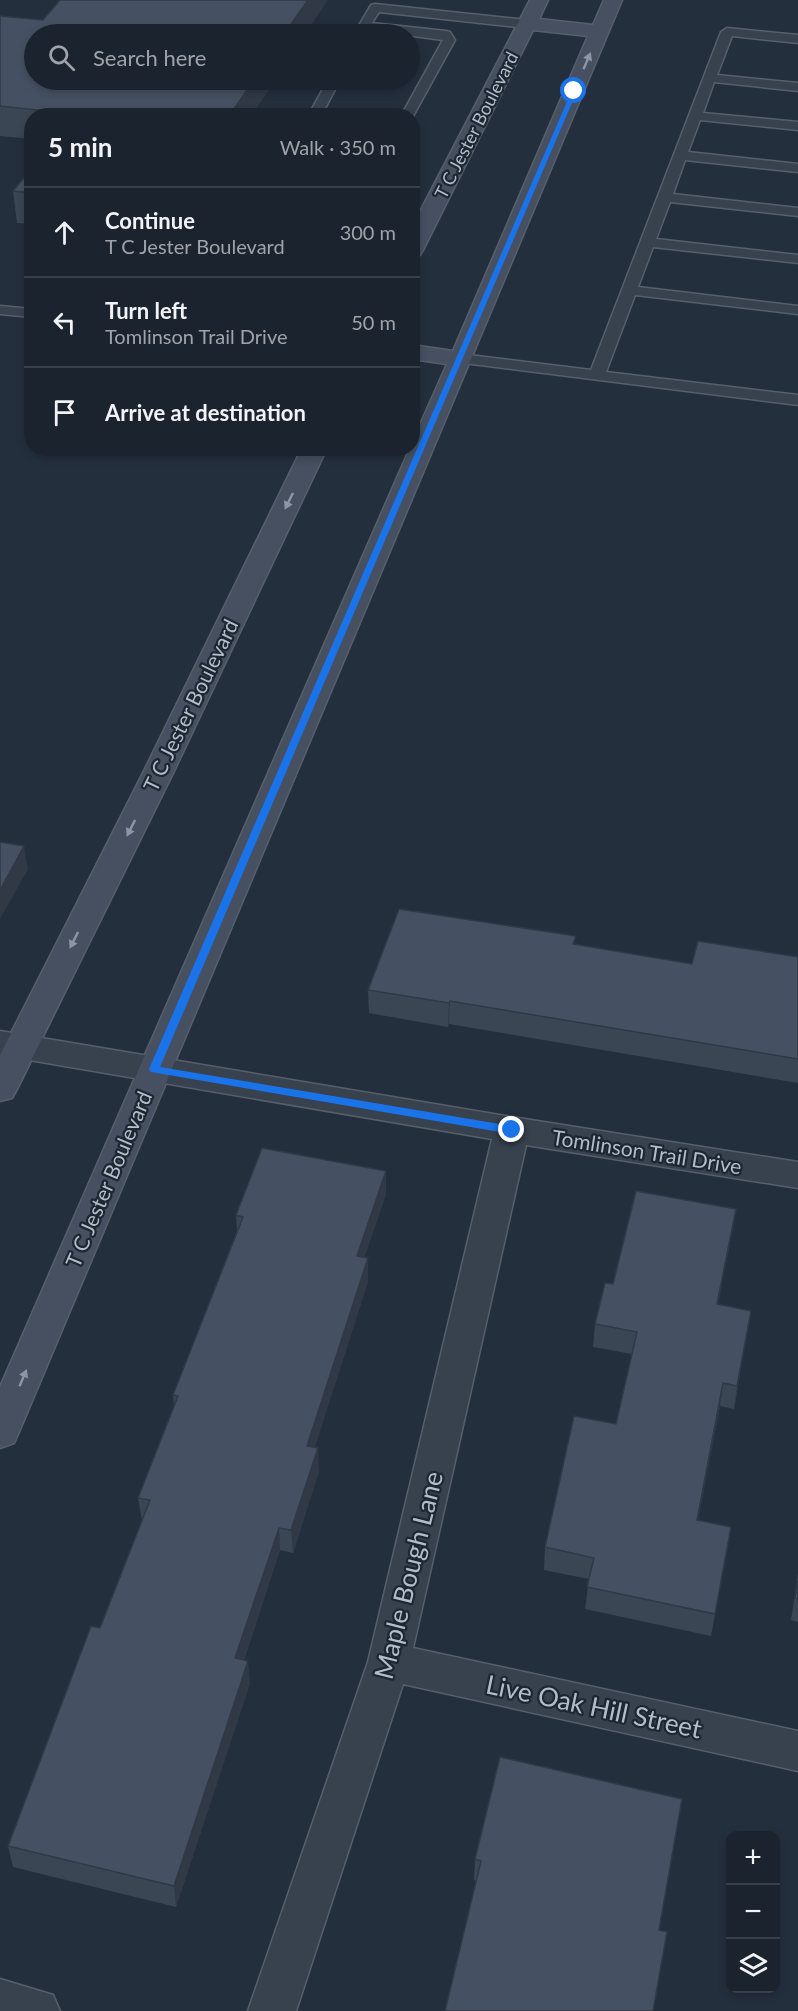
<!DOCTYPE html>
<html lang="en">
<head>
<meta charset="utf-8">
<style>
	:root { --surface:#1b232e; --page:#282f3a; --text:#f1f3f6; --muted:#a0a4aa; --line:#39404a }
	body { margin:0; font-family:Lato,sans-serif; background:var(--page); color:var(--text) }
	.controls { position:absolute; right:18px; bottom:18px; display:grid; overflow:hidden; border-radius:12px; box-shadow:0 3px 9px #0003 }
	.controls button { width:54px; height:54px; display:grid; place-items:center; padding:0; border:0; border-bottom:2px solid var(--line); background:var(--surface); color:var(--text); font:30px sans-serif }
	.stop { position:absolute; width:18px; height:18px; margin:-14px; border:4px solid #1a73e8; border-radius:50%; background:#fff }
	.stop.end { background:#1a73e8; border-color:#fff; box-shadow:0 2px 6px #0008 }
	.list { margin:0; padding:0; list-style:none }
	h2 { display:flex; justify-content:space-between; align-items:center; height:78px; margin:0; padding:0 24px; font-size:26px }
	h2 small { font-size:20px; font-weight:400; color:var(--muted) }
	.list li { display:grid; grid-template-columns:39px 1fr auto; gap:18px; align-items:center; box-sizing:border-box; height:90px; padding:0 24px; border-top:2px solid var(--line) }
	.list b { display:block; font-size:22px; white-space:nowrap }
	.list p { margin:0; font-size:20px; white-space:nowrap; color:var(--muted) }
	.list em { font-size:20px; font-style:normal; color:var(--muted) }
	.icon { flex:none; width:33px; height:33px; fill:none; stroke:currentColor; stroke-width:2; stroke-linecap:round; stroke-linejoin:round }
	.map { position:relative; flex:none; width:798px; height:2011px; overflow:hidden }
	.search { position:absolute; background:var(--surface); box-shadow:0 3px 9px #0003; left:24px; top:24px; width:396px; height:66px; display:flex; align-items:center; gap:15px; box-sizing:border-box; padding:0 21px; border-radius:33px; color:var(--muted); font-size:22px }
	.panel { position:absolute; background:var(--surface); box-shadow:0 3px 9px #0003; left:24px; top:108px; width:396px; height:348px; border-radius:24px }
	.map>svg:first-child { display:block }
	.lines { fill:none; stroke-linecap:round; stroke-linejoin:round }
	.lane-casing { stroke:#565f6c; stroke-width:3 }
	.street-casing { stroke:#565f6c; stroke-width:3 }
	.secondary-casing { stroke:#565f6c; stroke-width:3 }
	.lane { fill:#38414e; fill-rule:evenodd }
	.street { fill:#38414e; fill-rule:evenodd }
	.secondary { fill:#465061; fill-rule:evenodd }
	.wall { fill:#3b4654 }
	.shaded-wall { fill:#303945 }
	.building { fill:#455162; stroke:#303945; stroke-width:1.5 }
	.oneway { fill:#8e96a5 }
	.route { fill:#1a73e8 }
	.labels { text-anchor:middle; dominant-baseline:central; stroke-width:4.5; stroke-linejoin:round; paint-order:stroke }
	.far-street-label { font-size:18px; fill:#b4bcc9; stroke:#1d2633 }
	.street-label { font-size:21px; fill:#b4bcc9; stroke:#1d2633 }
	.near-street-label { font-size:26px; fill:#b4bcc9; stroke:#1d2633 }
</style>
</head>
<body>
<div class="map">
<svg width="798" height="2011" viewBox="0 0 798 2011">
	<rect width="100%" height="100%" fill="#242f3e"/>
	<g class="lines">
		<g class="lane-casing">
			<g id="lane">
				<path d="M375,4L527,20L533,24L527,28L379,12L372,23L446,31L450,32L455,40L412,118V116H401L443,40L368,30L366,34H354L371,5Z"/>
				<path d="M727,28L798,35V43L732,36L717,75L798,83V91L714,82L703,113L798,122V130L700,120L688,152L798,164V172L685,160L673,194L798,208V216L670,202L656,239L798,255V263L653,247L638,287L798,306V314L635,295L606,372L798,395V405L456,362L453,359L456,356L461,354L591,370L721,32Z"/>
				<path d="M328,80H340L321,116H308Z"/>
				<path d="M0,306L32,309V317L0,314Z"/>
			</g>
		</g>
		<g class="street-casing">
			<g id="street">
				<path d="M0,1031L512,1117L798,1162V1188L526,1145L413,1648L798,1731V1771L403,1684L296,2011H248L368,1662L492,1139L0,1055Z"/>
				<path d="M0,1979L53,1995L60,2011H0Z"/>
			</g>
		</g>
		<g class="secondary-casing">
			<g id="secondary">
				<path d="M530,0H548L539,19L593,25L604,0H622L19,1432L14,1443L0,1448V1387L410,448H412V443L447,364L412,359V345L453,351L588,36L533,30L423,250L420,255L412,257V227Z"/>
				<path d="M302,448H327L174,771L17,1089L12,1098L0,1101V1055L144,771Z"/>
			</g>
		</g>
		<use href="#lane" class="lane"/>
		<use href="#street" class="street"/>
		<use href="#secondary" class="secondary"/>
	</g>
	<g class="wall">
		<path d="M0,16L275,80L251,116H32V139L0,136Z"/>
		<path d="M32,168V224L17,223L13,191Z"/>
		<path d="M575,944L692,964L798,957V1083L449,1024L448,1027L369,1013L368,990Z"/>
		<path d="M386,1171V1194L364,1258L368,1282L314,1448L319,1471L293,1553L280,1550L244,1660L250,1683L176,1907L13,1867L8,1846L100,1628L142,1520L138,1498L174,1405L173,1395L237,1232L236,1215Z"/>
		<path d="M736,1209L732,1232L718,1304L751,1311L734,1409L720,1406L698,1520L731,1527L711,1636L585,1609L589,1579L544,1570L545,1547L616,1424L632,1354L593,1347L595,1324L613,1284Z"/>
		<path d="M798,1574V1622L791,1620Z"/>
		<path d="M682,1799L476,1881L474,1880L475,1859Z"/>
	</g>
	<g class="shaded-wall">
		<path d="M308,0H328L305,34H284Z"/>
		<path d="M254,80H275L251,116H229Z"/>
		<path d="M24,846L28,869L0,919V890Z"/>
		<path d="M450,1001L449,1024L448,1027L449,1003Z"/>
		<path d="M386,1171V1194L357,1279V1256Z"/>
		<path d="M736,1209L732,1232L714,1327L717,1304Z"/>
		<path d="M368,1258V1282L308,1469L307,1446Z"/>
		<path d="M751,1311L747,1334L734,1409L737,1386Z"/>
		<path d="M723,1383L720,1406L694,1542L697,1520Z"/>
		<path d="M318,1448L319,1471L293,1553L291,1530Z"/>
		<path d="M279,1528L280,1550L237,1680L235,1658Z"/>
		<path d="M248,1661L250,1683L176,1907L174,1886Z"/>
	</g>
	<g class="building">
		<path d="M60,0H308L284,34H34V80H254L229,116H73L75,114L0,106V16L43,20Z"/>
		<path d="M32,168V193L13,191Z"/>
		<path d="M0,842L24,846L0,890Z"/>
		<path d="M399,909L576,936L573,944L692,964L698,941L798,957V1059L450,1001L449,1003L368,990Z"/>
		<path d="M262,1148L386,1171L357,1256L368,1258L307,1446L318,1448L291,1530L279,1528L235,1658L248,1661L174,1886L8,1846L91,1626L100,1628L150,1500L138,1498L178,1396L173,1395L243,1217L236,1215Z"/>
		<path d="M636,1191L736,1209L717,1304L751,1311L737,1386L723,1383L697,1520L731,1527L715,1614L587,1587L594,1558L545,1547L574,1416L616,1424L637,1332L595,1324L605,1283L613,1284Z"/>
		<path d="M798,1581V1599L795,1598Z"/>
		<path d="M500,1757L682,1799L659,1930L667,1932L653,2011H445L481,1861L475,1859Z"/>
	</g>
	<defs><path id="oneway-solid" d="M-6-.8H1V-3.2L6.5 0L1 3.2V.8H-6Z" transform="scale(1.5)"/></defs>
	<g class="oneway">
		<use href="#oneway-solid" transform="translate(587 61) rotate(-67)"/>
		<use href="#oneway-solid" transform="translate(289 501) rotate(116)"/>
		<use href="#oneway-solid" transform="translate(131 828) rotate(117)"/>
		<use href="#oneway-solid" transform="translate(74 940) rotate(117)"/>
		<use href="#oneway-solid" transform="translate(23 1378) rotate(-67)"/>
	</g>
	<path class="route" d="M572,90L577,91L160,1067L512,1126L517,1130L512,1134L151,1072L149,1069Z"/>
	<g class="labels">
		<g class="far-street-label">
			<text transform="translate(476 125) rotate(-63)">T C Jester Boulevard</text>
		</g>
		<g class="street-label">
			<text transform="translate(190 705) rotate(-64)">T C Jester Boulevard</text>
			<text transform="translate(647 1151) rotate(9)">Tomlinson Trail Drive</text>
			<text transform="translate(108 1179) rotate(-67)">T C Jester Boulevard</text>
		</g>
		<g class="near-street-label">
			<text transform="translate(408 1575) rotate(-76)">Maple Bough Lane</text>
			<text transform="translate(594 1706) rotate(12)">Live Oak Hill Street</text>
		</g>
	</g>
</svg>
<div class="controls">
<button>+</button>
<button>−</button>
<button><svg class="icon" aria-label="layers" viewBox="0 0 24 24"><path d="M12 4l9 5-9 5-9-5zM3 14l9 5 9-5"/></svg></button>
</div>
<div class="stop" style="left:574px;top:91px"></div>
<div class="stop end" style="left:512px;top:1130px"></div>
<div class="search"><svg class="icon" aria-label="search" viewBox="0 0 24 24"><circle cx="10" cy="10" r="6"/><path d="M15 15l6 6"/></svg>Search here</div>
<section class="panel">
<h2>5 min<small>Walk · 350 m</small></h2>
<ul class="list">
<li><svg class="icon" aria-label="ahead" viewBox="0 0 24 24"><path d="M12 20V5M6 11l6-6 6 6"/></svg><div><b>Continue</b><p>T C Jester Boulevard</p></div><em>300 m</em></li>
<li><svg class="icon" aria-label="left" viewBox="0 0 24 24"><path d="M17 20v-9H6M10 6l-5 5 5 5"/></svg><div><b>Turn left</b><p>Tomlinson Trail Drive</p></div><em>50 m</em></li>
<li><svg class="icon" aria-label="arrive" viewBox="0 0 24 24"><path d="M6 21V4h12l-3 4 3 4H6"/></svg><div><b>Arrive at destination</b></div></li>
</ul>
</section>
</div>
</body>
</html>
